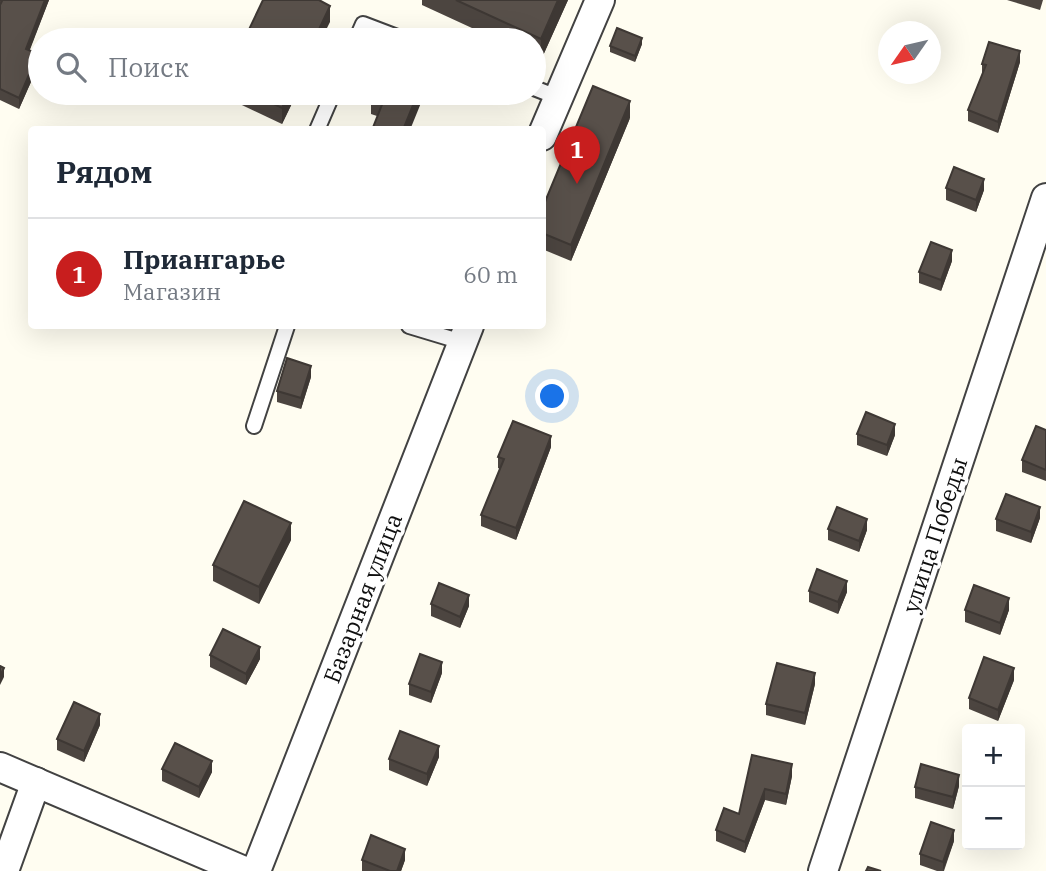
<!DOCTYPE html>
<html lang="ru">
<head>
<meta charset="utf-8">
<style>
	:root { --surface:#fff; --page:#f6f6f7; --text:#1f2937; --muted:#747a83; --line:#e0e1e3; --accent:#c81e1e }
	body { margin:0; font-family:"IBM Plex Serif",serif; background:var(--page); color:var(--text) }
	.controls { position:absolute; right:21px; bottom:21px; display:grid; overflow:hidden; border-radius:7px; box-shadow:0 7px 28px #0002 }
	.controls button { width:63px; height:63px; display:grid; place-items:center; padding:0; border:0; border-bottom:2px solid var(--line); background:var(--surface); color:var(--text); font:35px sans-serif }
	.compass { position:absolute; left:878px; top:21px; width:63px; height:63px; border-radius:50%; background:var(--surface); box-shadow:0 7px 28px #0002; rotate:236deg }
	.you { position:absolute; left:553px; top:397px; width:24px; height:24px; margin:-18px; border:5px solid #fff; border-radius:50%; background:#1a73e8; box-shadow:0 0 0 10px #1a73e833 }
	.badge { display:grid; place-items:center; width:46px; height:46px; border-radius:50%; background:var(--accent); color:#fff; font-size:23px; font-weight:700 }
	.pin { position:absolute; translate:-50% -58px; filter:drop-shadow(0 2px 4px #0008) }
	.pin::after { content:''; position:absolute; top:37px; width:24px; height:21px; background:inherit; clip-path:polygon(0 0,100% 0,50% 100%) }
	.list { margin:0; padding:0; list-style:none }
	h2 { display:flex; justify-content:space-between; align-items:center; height:91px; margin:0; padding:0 28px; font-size:30px }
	h2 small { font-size:23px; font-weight:400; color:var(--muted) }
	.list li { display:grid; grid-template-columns:46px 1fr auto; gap:21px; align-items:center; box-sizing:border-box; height:112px; padding:0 28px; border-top:2px solid var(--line) }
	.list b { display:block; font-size:26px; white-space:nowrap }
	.list p { margin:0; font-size:23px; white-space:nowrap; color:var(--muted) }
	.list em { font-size:23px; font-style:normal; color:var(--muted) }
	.icon { flex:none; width:38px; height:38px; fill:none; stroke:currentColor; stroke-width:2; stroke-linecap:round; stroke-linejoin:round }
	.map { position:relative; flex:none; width:1046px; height:871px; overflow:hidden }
	.search { position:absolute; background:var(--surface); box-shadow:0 7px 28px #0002; left:28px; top:28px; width:518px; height:77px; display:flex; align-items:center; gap:18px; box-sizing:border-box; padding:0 24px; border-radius:38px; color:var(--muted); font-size:26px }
	.panel { position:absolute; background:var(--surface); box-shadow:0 7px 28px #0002; left:28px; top:126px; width:518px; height:203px; border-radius:7px }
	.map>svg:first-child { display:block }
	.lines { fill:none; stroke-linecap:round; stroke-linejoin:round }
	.service-casing { stroke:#424242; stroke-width:18 }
	.minor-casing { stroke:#424242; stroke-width:32 }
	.service { stroke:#fff; stroke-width:14 }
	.minor { stroke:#fff; stroke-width:28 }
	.wall { fill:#4c4540 }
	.shaded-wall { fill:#3e3834 }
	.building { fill:#58504a; stroke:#3e3834; stroke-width:2 }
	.labels { text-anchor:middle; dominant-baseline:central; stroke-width:7; stroke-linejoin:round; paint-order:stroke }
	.street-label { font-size:23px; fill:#0f0f0f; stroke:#fff }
</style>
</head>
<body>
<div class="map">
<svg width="1046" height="871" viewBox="0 0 1046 871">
	<rect width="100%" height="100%" fill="#fffdf1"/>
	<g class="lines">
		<g class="service-casing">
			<g id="service">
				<path d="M356,40L363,24L405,40"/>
				<path d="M534,88L557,97"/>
				<path d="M317,130L333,93"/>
				<path d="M409,326L462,342"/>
				<path d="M254,426L287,326"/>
			</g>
		</g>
		<g class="minor-casing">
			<g id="minor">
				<path d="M542,136L600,0"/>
				<path d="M0,767L244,871"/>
				<path d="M4,871L36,782"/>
				<path d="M256,871L469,326"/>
				<path d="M823,871L1046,198"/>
			</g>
		</g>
		<use href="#service" class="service"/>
		<use href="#minor" class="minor"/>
	</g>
	<g class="wall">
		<path d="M0,0H49L29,51L38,66L19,109L0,100Z"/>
		<path d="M422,0H568L541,60L534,57V40H498L422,5Z"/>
		<path d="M1007,0H1043L1040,10Z"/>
		<path d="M642,44L635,62L610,52V46Z"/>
		<path d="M1020,62L998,133L968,121V110L982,75V64Z"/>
		<path d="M225,93H297L282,124L225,97Z"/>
		<path d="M425,93L377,116L371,114V97Z"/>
		<path d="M630,118L571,261L542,249V209Z"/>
		<path d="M946,188L984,190L976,212L946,200Z"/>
		<path d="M952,261L941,291L919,283V272Z"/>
		<path d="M311,377L301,409L277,402V391Z"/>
		<path d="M1046,430V481L1022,472V460Z"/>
		<path d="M857,434L895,435L887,456L857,445Z"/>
		<path d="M551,447L516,540L481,526V515L500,469L498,468V457Z"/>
		<path d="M1040,518L1031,543L996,531V519Z"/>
		<path d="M828,529L867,530L859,552L828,540Z"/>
		<path d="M291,540L259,604L213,581V565Z"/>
		<path d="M809,591L847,592L838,614L809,602Z"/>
		<path d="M431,604L469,606L460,628L431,616Z"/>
		<path d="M965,610H1009L1000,635L965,622Z"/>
		<path d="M210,655L260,659L246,685L210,667Z"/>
		<path d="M442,673L431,703L409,695V684Z"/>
		<path d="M1014,680L998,721L969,709V698Z"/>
		<path d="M815,684L805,725L766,715V704Z"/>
		<path d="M100,725L84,762L57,750V739Z"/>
		<path d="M752,755L792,776L786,805L765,800L745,853L716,841V830L739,814Z"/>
		<path d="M439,757L427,786L389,770V759Z"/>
		<path d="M162,769L212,772L199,798L162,781Z"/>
		<path d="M959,786L953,809L915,798V787Z"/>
		<path d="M954,841L944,871H937L920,865V854Z"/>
		<path d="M362,860H405L401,871H362Z"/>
	</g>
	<g class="shaded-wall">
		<path d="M45,0H49L26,60V49Z"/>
		<path d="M558,0H568L541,60V39Z"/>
		<path d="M330,6V22L321,40H314Z"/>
		<path d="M642,38V44L635,62V56Z"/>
		<path d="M1020,51V62L998,133V122Z"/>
		<path d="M38,54V66L19,109V98Z"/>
		<path d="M289,93H297L282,124V108Z"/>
		<path d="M418,93H425L410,130H403Z"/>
		<path d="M630,101V118L571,261V245Z"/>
		<path d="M984,179V190L976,212V200Z"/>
		<path d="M952,250V261L941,291V280Z"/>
		<path d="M311,366V377L301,409V398Z"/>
		<path d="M895,424V435L887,456V445Z"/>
		<path d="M551,436V447L516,540V528Z"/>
		<path d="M1040,507V518L1031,543V532Z"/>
		<path d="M867,519V530L859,552V541Z"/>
		<path d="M291,523V540L259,604V587Z"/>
		<path d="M847,581V592L838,614V602Z"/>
		<path d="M469,595V606L460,628V617Z"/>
		<path d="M1009,598V610L1000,635V623Z"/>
		<path d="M260,647V659L246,685V674Z"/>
		<path d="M442,662V673L431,703V692Z"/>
		<path d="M4,668V677L0,685V676Z"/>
		<path d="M1014,668V680L998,721V710Z"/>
		<path d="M815,673V684L805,725V713Z"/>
		<path d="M100,714V725L84,762V751Z"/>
		<path d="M439,746V757L427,786V774Z"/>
		<path d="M212,761V772L199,798V787Z"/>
		<path d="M792,764V776L786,805V794Z"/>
		<path d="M959,775V786L953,809V797Z"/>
		<path d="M765,789V800L745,853V842Z"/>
		<path d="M954,830V841L943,871V862Z"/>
		<path d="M405,849V860L401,871H397Z"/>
	</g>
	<g class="building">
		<path d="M0,0H45L26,49L38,54L19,98L0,89V5L2,1Z"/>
		<path d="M263,0H319L330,6L314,40H244Z"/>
		<path d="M456,0H558L541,39Z"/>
		<path d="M617,28L642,38L635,56L610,46Z"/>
		<path d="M989,42L1020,51L998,122L968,110L986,65L982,64Z"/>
		<path d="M593,86L630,101L571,245L542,233V209Z"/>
		<path d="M251,93H289L282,108Z"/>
		<path d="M373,93H418L403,130H372L383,102L371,97Z"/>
		<path d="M954,167L984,179L976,200L946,188Z"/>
		<path d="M931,242L952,250L941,280L919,272Z"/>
		<path d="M287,358L311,366L301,398L277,391Z"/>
		<path d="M866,412L895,424L887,445L857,434Z"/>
		<path d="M513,421L551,436L516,528L481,515L504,459L498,457Z"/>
		<path d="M1036,426L1046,430V470L1022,460Z"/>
		<path d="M1006,494L1040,507L1031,532L996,519Z"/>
		<path d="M244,501L291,523L259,587L213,565Z"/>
		<path d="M837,507L867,519L859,541L828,529Z"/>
		<path d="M817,569L847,581L838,602L809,591Z"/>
		<path d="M439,583L469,595L460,617L431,604Z"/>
		<path d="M974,585L1009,598L1000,623L965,610Z"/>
		<path d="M223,629L260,647L246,674L210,655Z"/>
		<path d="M420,654L442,662L431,692L409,684Z"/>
		<path d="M984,657L1014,668L998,710L969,698Z"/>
		<path d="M777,663L815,673L805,713L766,704Z"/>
		<path d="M0,666L4,668L0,676Z"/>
		<path d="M74,702L100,714L84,751L57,739Z"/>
		<path d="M400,731L439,746L427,774L389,759Z"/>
		<path d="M175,743L212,761L199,787L162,769Z"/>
		<path d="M752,755L792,764L786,794L765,789L745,842L716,830L724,808L739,814Z"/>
		<path d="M921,764L959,775L953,797L915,787Z"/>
		<path d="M931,822L954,830L943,862L920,854Z"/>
		<path d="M371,835L405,849L397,871H390L362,860Z"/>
		<path d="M868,867L881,871H866Z"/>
	</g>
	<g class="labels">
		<g class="street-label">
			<text transform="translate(934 535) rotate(-72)">улица Победы</text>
			<text transform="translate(362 598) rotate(-69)">Базарная улица</text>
		</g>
	</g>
</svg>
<div class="controls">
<button>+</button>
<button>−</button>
</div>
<svg class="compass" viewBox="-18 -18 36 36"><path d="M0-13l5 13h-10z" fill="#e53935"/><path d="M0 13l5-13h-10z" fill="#747a83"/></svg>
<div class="you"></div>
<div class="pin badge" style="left:577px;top:184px">1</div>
<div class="search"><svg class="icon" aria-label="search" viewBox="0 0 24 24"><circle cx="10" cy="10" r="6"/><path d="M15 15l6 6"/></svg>Поиск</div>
<section class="panel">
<h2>Рядом<small></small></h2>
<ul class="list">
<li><span class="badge">1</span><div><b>Приангарье</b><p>Магазин</p></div><em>60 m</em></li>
</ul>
</section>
</div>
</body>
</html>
